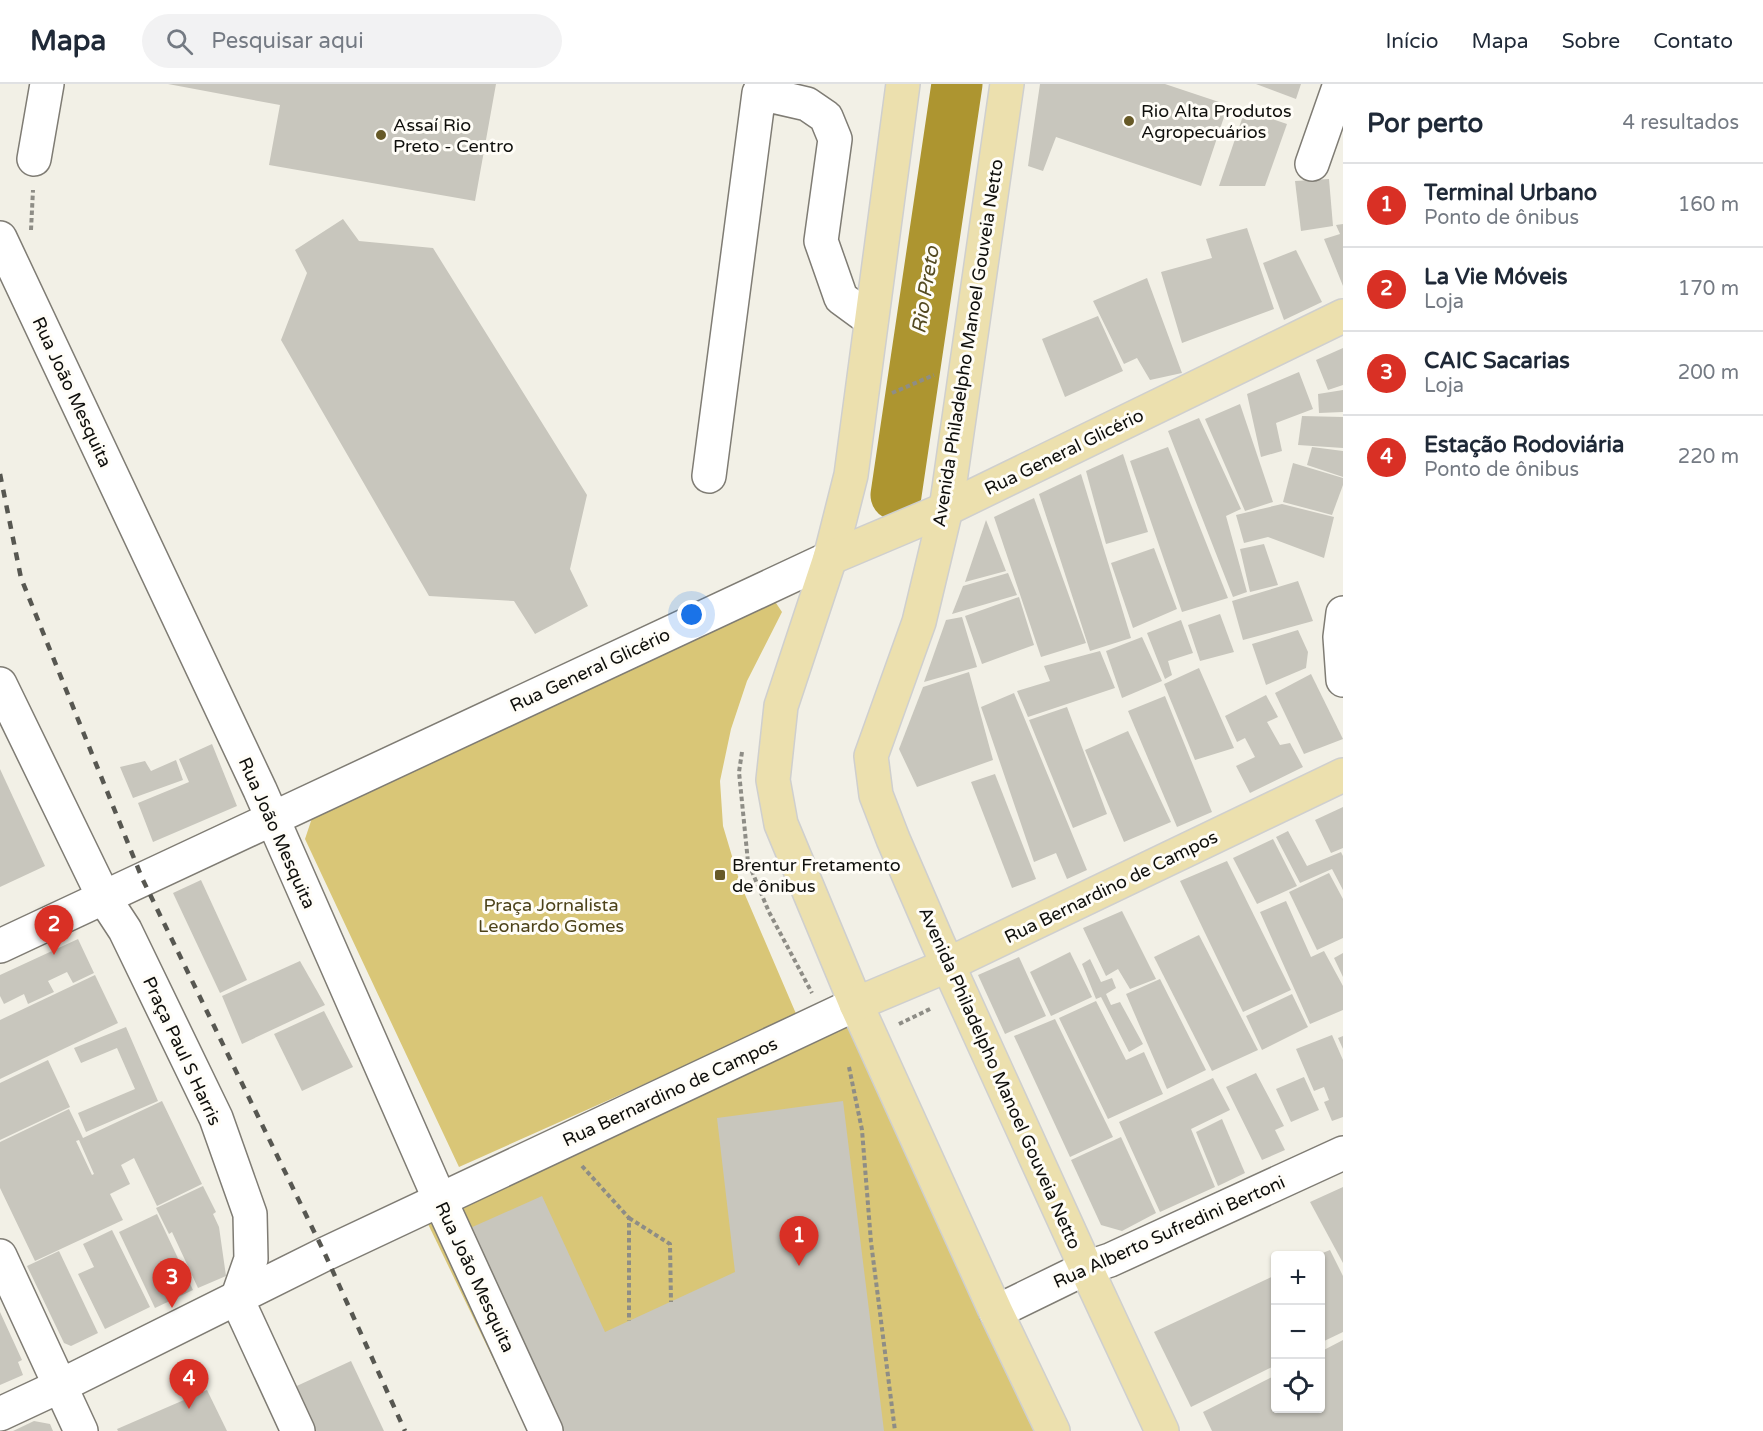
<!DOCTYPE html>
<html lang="pt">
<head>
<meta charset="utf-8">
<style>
	:root { --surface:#fff; --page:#f2f2f3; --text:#1f2937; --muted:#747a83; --line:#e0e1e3; --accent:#d93025 }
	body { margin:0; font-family:"Varela Round",sans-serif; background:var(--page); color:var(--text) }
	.controls { position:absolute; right:18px; bottom:18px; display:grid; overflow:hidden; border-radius:6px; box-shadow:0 2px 4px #0004 }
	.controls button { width:54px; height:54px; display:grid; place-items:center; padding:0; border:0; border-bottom:2px solid var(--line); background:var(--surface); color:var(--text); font:30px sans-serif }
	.you { position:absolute; left:692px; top:531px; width:21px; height:21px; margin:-15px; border:4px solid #fff; border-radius:50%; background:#1a73e8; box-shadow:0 0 0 9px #1a73e833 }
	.badge { display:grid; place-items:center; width:39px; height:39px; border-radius:50%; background:var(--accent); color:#fff; font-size:20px; font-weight:700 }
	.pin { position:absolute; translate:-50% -50px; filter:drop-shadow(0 2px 3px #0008) }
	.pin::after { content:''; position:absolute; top:32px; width:21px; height:18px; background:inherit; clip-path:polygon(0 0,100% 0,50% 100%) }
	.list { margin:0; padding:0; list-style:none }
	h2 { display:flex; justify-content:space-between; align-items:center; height:78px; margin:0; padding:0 24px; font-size:26px }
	h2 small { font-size:20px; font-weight:400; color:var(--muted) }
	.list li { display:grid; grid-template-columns:39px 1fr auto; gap:18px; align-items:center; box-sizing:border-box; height:84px; padding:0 24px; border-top:2px solid var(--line) }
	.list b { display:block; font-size:22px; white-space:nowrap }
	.list p { margin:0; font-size:20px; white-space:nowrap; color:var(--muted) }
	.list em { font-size:20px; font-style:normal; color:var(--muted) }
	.icon { flex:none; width:33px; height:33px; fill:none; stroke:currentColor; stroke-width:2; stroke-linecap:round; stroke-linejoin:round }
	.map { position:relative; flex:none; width:1343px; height:1347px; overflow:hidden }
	header { display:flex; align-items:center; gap:36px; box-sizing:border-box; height:84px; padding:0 30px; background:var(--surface); border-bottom:2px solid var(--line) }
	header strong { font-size:28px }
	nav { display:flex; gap:33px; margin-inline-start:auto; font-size:21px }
	.search { width:420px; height:54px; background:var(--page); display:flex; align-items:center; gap:15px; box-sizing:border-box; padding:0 21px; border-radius:33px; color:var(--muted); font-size:22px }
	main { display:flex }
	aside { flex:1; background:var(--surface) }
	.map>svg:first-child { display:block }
	.green { fill:#d9c677 }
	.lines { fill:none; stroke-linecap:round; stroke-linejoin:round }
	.river { stroke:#ad9530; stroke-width:51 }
	.building { fill:#c8c6bd; fill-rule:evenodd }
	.minor-casing { stroke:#7f7c74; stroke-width:36 }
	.major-casing { stroke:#cfcfce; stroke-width:36 }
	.path { stroke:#8e8d86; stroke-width:4; stroke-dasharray:4.5 3; stroke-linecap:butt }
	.minor { stroke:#fff; stroke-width:33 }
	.major { stroke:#ece0ae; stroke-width:33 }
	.rail { stroke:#575751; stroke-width:4.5; stroke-dasharray:8 8; stroke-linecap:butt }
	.poi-dot { fill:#665926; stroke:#fffdf7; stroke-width:2 }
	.labels { text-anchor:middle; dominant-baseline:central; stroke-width:6; stroke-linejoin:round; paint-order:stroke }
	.poi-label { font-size:18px; fill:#0f0f0c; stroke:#fffdf7; text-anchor:start }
	.street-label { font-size:18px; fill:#0f0f0c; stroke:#fffdf7 }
	.park-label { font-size:18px; fill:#4c4219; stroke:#fffdf7 }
	.water-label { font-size:20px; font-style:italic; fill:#544a21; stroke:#fffdf7 }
</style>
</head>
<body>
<header>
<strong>Mapa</strong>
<div class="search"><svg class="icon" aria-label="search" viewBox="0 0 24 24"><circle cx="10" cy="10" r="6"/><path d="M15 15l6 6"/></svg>Pesquisar aqui</div>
<nav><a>Início</a><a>Mapa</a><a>Sobre</a><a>Contato</a></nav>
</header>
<main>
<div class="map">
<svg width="1343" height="1347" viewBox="0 0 1343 1347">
	<rect width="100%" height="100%" fill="#f2f0e6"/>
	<g class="green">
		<path d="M774,516L782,528L747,597L731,645L720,697L723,742L740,799L797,932L459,1083L305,755L312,734Z"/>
		<path d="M849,938L1034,1347H528L428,1140Z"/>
	</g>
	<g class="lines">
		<path class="river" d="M896,411L957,0"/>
	</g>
	<g class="building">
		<path d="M168,0H496L475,117L269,81L280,21Z"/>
		<path d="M1040,0H1165L1228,21L1201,102L1056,53L1043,87L1028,82Z"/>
		<path d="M1256,0H1301L1296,15Z"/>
		<path d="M1245,26L1287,40L1265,102H1219Z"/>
		<path d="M1329,95L1333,142L1301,147L1295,97Z"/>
		<path d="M343,135L359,157L433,164L587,411L570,485L588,522L535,550L514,517L429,512L281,256L307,189L295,166Z"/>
		<path d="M1343,140V202L1324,155L1340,150L1336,141Z"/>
		<path d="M1247,144L1274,225L1182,259L1161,188L1212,174L1206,155Z"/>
		<path d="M1296,166L1322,218L1284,236L1263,179Z"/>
		<path d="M1147,194L1182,289L1150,296L1137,274L1124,280L1093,217Z"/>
		<path d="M1098,232L1123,287L1065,313L1042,255Z"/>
		<path d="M1343,264V301L1328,306L1316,276Z"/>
		<path d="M1299,288L1313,325L1276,339L1282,367L1261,373L1247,310Z"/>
		<path d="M1343,306V328L1319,329L1318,310Z"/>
		<path d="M1240,320L1273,418L1245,427L1205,335Z"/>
		<path d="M1302,332L1343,333V364L1298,361Z"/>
		<path d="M1199,334L1241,425L1226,432L1247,508L1233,513L1168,347Z"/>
		<path d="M1168,363L1228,514L1182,528L1130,377Z"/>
		<path d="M1312,363L1343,367V393L1307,381Z"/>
		<path d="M1123,370L1148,448L1106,460L1086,387Z"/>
		<path d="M1293,379L1343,394V401L1332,431L1283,418Z"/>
		<path d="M1081,390L1131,554L1090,567L1039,410Z"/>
		<path d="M1034,414L1086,559L1041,573L994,433Z"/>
		<path d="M1282,420L1334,433L1324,474L1268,453L1244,459L1236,431Z"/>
		<path d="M986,436L1006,487L965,498Z"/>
		<path d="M1264,460L1278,501L1250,508L1240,465Z"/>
		<path d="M1154,464L1177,525L1133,544L1111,479Z"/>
		<path d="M1008,489L1017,511L952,530L963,502Z"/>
		<path d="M1298,497L1313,537L1243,556L1232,517Z"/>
		<path d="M1019,513L1034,561L982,580L965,532Z"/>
		<path d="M1220,530L1234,568L1200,577L1188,541Z"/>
		<path d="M962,533L977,583L924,598L946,536Z"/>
		<path d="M1181,536L1193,569L1168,577L1172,591L1165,595L1147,549Z"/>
		<path d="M1298,546L1308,568L1306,584L1266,601L1252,560Z"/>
		<path d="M1142,553L1162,597L1122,614L1106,567Z"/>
		<path d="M1100,567L1115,604L1028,633L1017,607L1050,597L1044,582Z"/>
		<path d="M1199,584L1234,664L1195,676L1164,600Z"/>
		<path d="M969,588L993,676L917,703L899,665L923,603Z"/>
		<path d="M1311,590L1343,655L1304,670L1275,609Z"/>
		<path d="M1014,609L1087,786L1067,795L1056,769L1034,778L981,623Z"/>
		<path d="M1266,611L1278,633L1267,638L1280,661L1290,659L1303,683L1250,709L1236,682L1255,673L1245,654L1237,658L1225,632Z"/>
		<path d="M1165,612L1212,728L1177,743L1128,627Z"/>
		<path d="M1067,623L1107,730L1073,744L1029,636Z"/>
		<path d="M1128,647L1171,738L1124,758L1085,666Z"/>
		<path d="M212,660L237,722L153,758L138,719L189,698L179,675Z"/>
		<path d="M176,676L183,696L133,714L120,683L145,677L151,687Z"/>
		<path d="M0,685L45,782L0,803Z"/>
		<path d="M995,690L1036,795L1012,804L971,698Z"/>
		<path d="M1343,723V764L1331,769L1315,736Z"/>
		<path d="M1288,747L1307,782L1341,768L1343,772V806L1332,785L1300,799L1276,753Z"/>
		<path d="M1273,755L1297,802L1257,820L1233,774Z"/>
		<path d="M1227,777L1291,906L1243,928L1180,797Z"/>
		<path d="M1329,789L1343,815V854L1317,866L1289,808Z"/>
		<path d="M201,796L247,896L220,909L173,809Z"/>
		<path d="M1286,817L1311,873L1324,867L1343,902V926L1310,940L1260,828Z"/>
		<path d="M1122,827L1156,895L1130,905L1118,885L1106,892L1083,844Z"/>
		<path d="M1199,851L1258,966L1212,987L1154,873Z"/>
		<path d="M78,855L94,889L73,899L67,888L48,897L54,908L28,920L24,910L4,920L0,912V891Z"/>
		<path d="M1070,868L1092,913L1051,932L1030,888Z"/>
		<path d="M1343,869V893L1334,874Z"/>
		<path d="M1019,873L1046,932L1005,950L978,891Z"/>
		<path d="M1090,875L1101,898L1112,894L1116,904L1106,910L1111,921L1120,918L1143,960L1129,968L1101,913L1096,915L1082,880Z"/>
		<path d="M300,877L325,921L242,960L222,912Z"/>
		<path d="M95,891L118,939L0,995V936Z"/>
		<path d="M1160,895L1206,986L1167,1005L1126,910Z"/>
		<path d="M1292,910L1308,943L1262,966L1246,932Z"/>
		<path d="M1096,917L1126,976L1144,968L1163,1010L1108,1035L1059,934Z"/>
		<path d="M324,927L353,983L302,1007L274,950Z"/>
		<path d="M1055,935L1113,1053L1070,1073L1014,952Z"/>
		<path d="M126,943L158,1017L86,1048L78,1029L135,1005L117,964L81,979L74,964Z"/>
		<path d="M1332,951L1343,976V1033L1332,1037L1324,1018L1329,1016L1324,1003L1314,1007L1296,965Z"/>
		<path d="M1343,952V965L1338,954Z"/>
		<path d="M48,976L70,1023L0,1056V999Z"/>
		<path d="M1256,989L1284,1042L1275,1046L1285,1066L1262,1076L1226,1003Z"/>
		<path d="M1304,993L1319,1026L1291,1038L1276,1005Z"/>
		<path d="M1213,994L1230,1026L1191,1045L1215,1103L1160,1128L1119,1038Z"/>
		<path d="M162,1017L202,1100L157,1122L134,1074L121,1081L130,1100L110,1110L123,1136L35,1177L0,1104V1058L69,1025L83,1054ZM79,1056L94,1090L92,1091L76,1057Z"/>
		<path d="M843,1017L884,1347H540L450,1153L542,1112L605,1248L735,1188L717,1034Z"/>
		<path d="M1222,1035L1245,1089L1218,1102L1196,1048Z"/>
		<path d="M1121,1053L1156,1129L1122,1147L1101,1141L1071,1076Z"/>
		<path d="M203,1102L216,1128L213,1130L219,1143L226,1192L198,1204L172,1148L169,1150L156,1124Z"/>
		<path d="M1343,1103V1179L1310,1118Z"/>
		<path d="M157,1130L193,1206L155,1224L119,1148Z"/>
		<path d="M112,1146L150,1223L105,1245L78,1190L94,1183L83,1160Z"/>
		<path d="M1330,1166L1343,1192V1248L1320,1259V1170Z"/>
		<path d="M59,1167L98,1249L71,1262L64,1259L27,1182Z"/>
		<path d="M1276,1191V1281L1191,1323L1154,1248Z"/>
		<path d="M0,1228L22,1276L18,1278L23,1291L0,1301Z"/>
		<path d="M1343,1256V1347H1212L1203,1328L1276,1291V1324H1320V1268Z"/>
		<path d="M351,1277L384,1347H307L288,1306Z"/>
		<path d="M207,1306L227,1347H118L117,1345Z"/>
		<path d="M34,1337L50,1340L53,1347H13Z"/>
	</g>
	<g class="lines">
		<g class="minor-casing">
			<g id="minor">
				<path d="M34,75L47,0"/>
				<path d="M1312,80L1340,0"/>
				<path d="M0,154L260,706L440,1116L546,1347"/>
				<path d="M709,392L759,9L807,20L826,33L835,55L821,157L841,214L871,236"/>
				<path d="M1343,529L1340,553L1343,596"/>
				<path d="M0,600L104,814L125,846L216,1034L250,1130L251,1175L237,1215L298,1347"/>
				<path d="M0,862L830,474"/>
				<path d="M0,1172L81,1347"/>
				<path d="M996,1228L1086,1184L1110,1176L1343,1069"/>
				<path d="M0,1330L60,1302L325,1170L856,920"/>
			</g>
		</g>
		<g class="major-casing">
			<g id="major">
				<path d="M903,0L851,391L830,474L781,622L773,696L781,740L856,920L996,1228L1053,1347"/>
				<path d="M1007,0L946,425L919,538L871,672L876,711L893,755L938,859L1086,1184L1162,1347"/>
				<path d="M830,474L946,425L1343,232"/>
				<path d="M856,920L932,888L1343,691"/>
			</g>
		</g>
		<g class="path">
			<path d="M31,146L33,106"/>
			<path d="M892,309L934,291"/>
			<path d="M742,668L739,688L748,778L769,828L812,909"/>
			<path d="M899,940L932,924"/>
			<path d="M849,983L862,1046L871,1158L895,1347"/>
			<path d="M582,1082L629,1134V1237"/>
			<path d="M629,1134L670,1160L671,1218"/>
		</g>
		<use href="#minor" class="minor"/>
		<use href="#major" class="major"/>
		<path class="rail" d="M0,390L21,494L142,794L325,1170L405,1347"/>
	</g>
	<g class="poi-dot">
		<circle cx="1129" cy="37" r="6"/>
		<circle cx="381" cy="51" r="6"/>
		<rect x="714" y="785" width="12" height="12" rx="3"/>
	</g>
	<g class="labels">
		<g class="poi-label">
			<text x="1141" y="27">Rio Alta Produtos<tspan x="1141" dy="21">Agropecuários</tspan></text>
			<text x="393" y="41">Assaí Rio<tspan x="393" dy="21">Preto - Centro</tspan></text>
			<text x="732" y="781">Brentur Fretamento<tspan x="732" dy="21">de ônibus</tspan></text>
		</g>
		<g class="street-label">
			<text transform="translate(968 259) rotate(-81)">Avenida Philadelpho Manoel Gouveia Netto</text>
			<text transform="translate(72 308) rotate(65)">Rua João Mesquita</text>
			<text transform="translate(1064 368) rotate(-26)">Rua General Glicério</text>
			<text transform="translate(590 586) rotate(-25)">Rua General Glicério</text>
			<text transform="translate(277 749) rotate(66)">Rua João Mesquita</text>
			<text transform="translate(1111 803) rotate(-26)">Rua Bernardino de Campos</text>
			<text transform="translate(182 967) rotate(65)">Praça Paul S Harris</text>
			<text transform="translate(1000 994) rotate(66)">Avenida Philadelpho Manoel Gouveia Netto</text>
			<text transform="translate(670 1008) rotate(-25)">Rua Bernardino de Campos</text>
			<text transform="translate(1169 1148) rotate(-24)">Rua Alberto Sufredini Bertoni</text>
			<text transform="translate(475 1193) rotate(65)">Rua João Mesquita</text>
		</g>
		<g class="park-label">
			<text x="551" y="821">Praça Jornalista<tspan x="551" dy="21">Leonardo Gomes</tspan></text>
		</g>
		<g class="water-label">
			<text transform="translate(926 206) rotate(-81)">Rio Preto</text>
		</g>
	</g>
</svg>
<div class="controls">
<button>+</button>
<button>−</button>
<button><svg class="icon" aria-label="locate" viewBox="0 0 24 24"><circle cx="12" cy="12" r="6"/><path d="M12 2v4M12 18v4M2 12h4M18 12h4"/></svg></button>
</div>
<div class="you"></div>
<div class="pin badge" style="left:799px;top:1182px">1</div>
<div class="pin badge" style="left:54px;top:871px">2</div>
<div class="pin badge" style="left:172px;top:1224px">3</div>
<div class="pin badge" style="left:189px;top:1325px">4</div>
</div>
<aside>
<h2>Por perto<small>4 resultados</small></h2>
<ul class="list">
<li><span class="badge">1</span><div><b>Terminal Urbano</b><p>Ponto de ônibus</p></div><em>160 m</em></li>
<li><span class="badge">2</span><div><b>La Vie Móveis</b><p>Loja</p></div><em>170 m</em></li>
<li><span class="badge">3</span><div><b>CAIC Sacarias</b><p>Loja</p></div><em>200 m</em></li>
<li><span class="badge">4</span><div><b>Estação Rodoviária</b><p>Ponto de ônibus</p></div><em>220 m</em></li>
</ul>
</aside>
</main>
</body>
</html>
